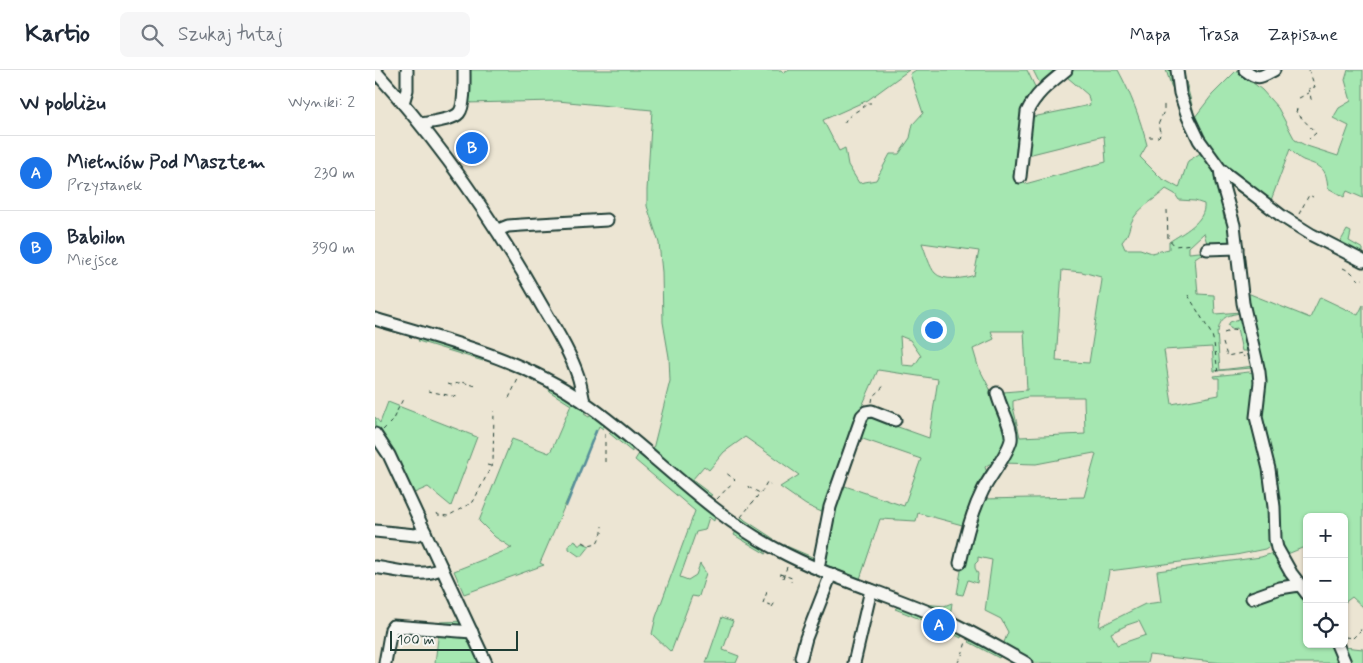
<!DOCTYPE html>
<html lang="pl">
<head>
<meta charset="utf-8">
<style>
	:root { --surface:#fff; --page:#f6f6f7; --text:#1f2937; --muted:#747a83; --line:#e0e1e3; --accent:#1a73e8 }
	body { margin:0; font-family:Mynerve,sans-serif; background:var(--page); color:var(--text) }
	.controls { position:absolute; right:15px; bottom:15px; display:grid; overflow:hidden; border-radius:8px; box-shadow:0 1px 4px #0004 }
	.controls button { width:45px; height:45px; display:grid; place-items:center; padding:0; border:0; border-bottom:1px solid var(--line); background:var(--surface); color:var(--text); font:25px sans-serif }
	.scale { position:absolute; left:15px; bottom:12px; width:128px; box-sizing:border-box; padding-left:5px; border:2px solid #1f3d34; border-top:0; font-size:14px; line-height:18px; white-space:nowrap; color:#1f3d34; -webkit-text-stroke:4px #f6f6f2; paint-order:stroke }
	.you { position:absolute; left:558px; top:259px; width:18px; height:18px; margin:-12px; border:4px solid #fff; border-radius:50%; background:#1a73e8; box-shadow:0 0 0 8px #1a73e833 }
	.badge { display:grid; place-items:center; width:32px; height:32px; border-radius:50%; background:var(--accent); color:#fff; font-size:16px; font-weight:700 }
	.pin { position:absolute; translate:-50% -50%; border:2px solid #fff; box-shadow:0 1px 5px #0006 }
	.list { margin:0; padding:0; list-style:none }
	h2 { display:flex; justify-content:space-between; align-items:center; height:65px; margin:0; padding:0 20px; font-size:21px }
	h2 small { font-size:16px; font-weight:400; color:var(--muted) }
	.list li { display:grid; grid-template-columns:32px 1fr auto; gap:15px; align-items:center; box-sizing:border-box; height:75px; padding:0 20px; border-top:1px solid var(--line) }
	.list b { display:block; font-size:19px; white-space:nowrap }
	.list p { margin:0; font-size:16px; white-space:nowrap; color:var(--muted) }
	.list em { font-size:16px; font-style:normal; color:var(--muted) }
	.icon { flex:none; width:28px; height:28px; fill:none; stroke:currentColor; stroke-width:2; stroke-linecap:round; stroke-linejoin:round }
	.map { position:relative; flex:none; width:988px; height:593px; overflow:hidden }
	header { display:flex; align-items:center; gap:30px; box-sizing:border-box; height:70px; padding:0 25px; background:var(--surface); border-bottom:1px solid var(--line) }
	header strong { font-size:24px }
	nav { display:flex; gap:28px; margin-inline-start:auto; font-size:18px }
	.search { width:350px; height:45px; background:var(--page); display:flex; align-items:center; gap:12px; box-sizing:border-box; padding:0 18px; border-radius:8px; color:var(--muted); font-size:19px }
	main { display:flex }
	aside { flex:1; background:var(--surface) }
	.map>svg:first-child { display:block }
	.green { fill:#a5e7b1; stroke:#629272; fill-rule:evenodd }
	.lines { fill:none; stroke-linecap:round; stroke-linejoin:round }
	.stream { stroke:#578f99; stroke-width:2.5 }
	.minor-casing { stroke:#1f3d34; stroke-width:15 }
	.path { stroke:#1f3d34; stroke-width:1; stroke-dasharray:4 4; stroke-linecap:butt }
	.minor { stroke:#f6f6f2; stroke-width:11 }
</style>
</head>
<body>
<header>
<strong>Kartio</strong>
<div class="search"><svg class="icon" aria-label="search" viewBox="0 0 24 24"><circle cx="10" cy="10" r="6"/><path d="M15 15l6 6"/></svg>Szukaj tutaj</div>
<nav><a>Mapa</a><a>Trasa</a><a>Zapisane</a></nav>
</header>
<main>
<aside>
<h2>W pobliżu<small>Wyniki: 2</small></h2>
<ul class="list">
<li><span class="badge">A</span><div><b>Mietniów Pod Masztem</b><p>Przystanek</p></div><em>230 m</em></li>
<li><span class="badge">B</span><div><b>Babilon</b><p>Miejsce</p></div><em>390 m</em></li>
</ul>
</aside>
<div class="map">
<svg width="988" height="593" viewBox="0 0 988 593">
	<rect width="100%" height="100%" fill="#ece5d3"/>
	<filter id="ink" filterUnits="userSpaceOnUse"><feTurbulence type="fractalNoise" baseFrequency=".02" numOctaves="2"/><feDisplacementMap in="SourceGraphic" scale="10" xChannelSelector="R" yChannelSelector="G"/><feConvolveMatrix kernelMatrix="1 2 1 2 8 2 1 2 1" color-interpolation-filters="sRGB"/></filter>
	<g filter="url(#ink)">
		<g class="green">
			<path d="M92,0H406L408,3L415,0H534L493,30L448,50L464,81L470,78L473,95L484,113L501,110L515,84H524L535,68L538,54L548,43L535,4L541,0H652L662,21L650,42L643,107L650,114L731,92L729,66L653,85L649,83L653,48L715,35L713,25L692,7L676,19L665,34L661,31L666,23L695,0H743C756,24 765,48 772,75L765,87L786,108L804,118L813,91L832,79C817,56 806,28 804,0H808L820,47L837,25L862,0L887,20L903,38L920,70L932,76L963,86L974,56L958,48L964,38L976,31L970,10L973,0H988V128L972,121L969,127L953,118C951,96 946,97 928,90C923,88 919,83 915,79L895,133L847,97L842,100L852,137L848,143L849,149H856L859,174L833,177L829,163L814,177V183L856,179L861,183L866,229L864,230L859,184L857,181L826,184L820,188L823,224L839,225L840,244L866,242V243C852,245 845,247 843,262H842L845,300L879,296L875,281H867L862,258L856,259L853,255L855,252L867,248L869,249L880,294L877,298L839,301L837,277L789,280L797,334L844,325V308H840L839,306L874,302L878,303L883,306L880,351L888,380L894,413L899,472L896,475L890,479L861,485L734,501L724,557L770,534L786,532L782,501L886,487L901,482L917,508L932,527V574H959L967,593H848L774,585L772,593H658L628,575L633,562L626,549L610,541L617,490L603,487V491L600,494V498L603,504L602,513L593,510L588,525L582,524L593,460L606,429L709,427L721,384L719,383L661,394L627,393L618,395L614,394L610,397L611,400L613,403V406L600,430L591,456L543,443L541,451L505,449L484,512L450,497L446,491L437,492L408,478L409,475L444,490L451,444L431,435L405,417L424,405L370,367L349,382L334,400L329,396L317,410L337,425L332,427L277,383L295,311L294,287L288,252L287,202L284,173L272,136V120L277,40L183,31L90,33ZM791,119L800,124L804,130L820,131L829,134C831,152 807,163 794,172V179L777,183L765,179H750L747,172C756,162 753,155 760,146C767,136 782,128 791,119ZM547,173L604,181L599,205C590,209 567,211 560,203C555,198 550,181 547,173ZM687,200L707,202L726,207L727,210L714,293L681,291ZM616,261H649L652,320L617,323L603,296L598,279L619,269ZM525,266L535,270L546,286L539,296L527,295ZM503,300L563,309L554,368L484,343ZM652,327H709L710,364L645,367L638,337V331ZM482,367L546,389L529,436L464,414ZM764,551L771,565L742,575L736,563L752,555Z"/>
			<path d="M658,0H687L666,16Z"/>
			<path d="M791,0H800L825,77L822,79L806,46Z"/>
			<path d="M848,105L918,157L915,160L854,115H851L867,189H869L872,225L875,224L935,248L945,227L983,245L988,235V537L977,527L969,533V447H932V476L910,485L906,483L884,351L885,328Z"/>
			<path d="M972,160L976,162L974,171L988,179V189L964,174Z"/>
			<path d="M47,267L109,286L108,291L43,271Z"/>
			<path d="M177,316L212,339L209,344L214,347L218,344L230,354L228,359L224,356L165,493L169,495L89,524L79,501L137,478L120,467L104,451L137,369L174,383L177,379L196,335L174,321Z"/>
			<path d="M13,332L102,367L76,436L53,417L37,424L0,357V347L5,353Z"/>
			<path d="M238,360L257,376V382L234,363Z"/>
			<path d="M265,382L340,444L339,451L334,447L330,460L321,462L305,507L313,510L321,505L325,494L331,503L324,526L323,527L317,526L296,582L277,564L281,547L320,441L260,390Z"/>
			<path d="M367,447L370,450L399,469L397,472L364,451Z"/>
			<path d="M361,461L392,477L389,481L391,484L359,465Z"/>
			<path d="M200,470L203,475H205L208,473L215,476L207,486H204L194,479V475Z"/>
			<path d="M577,533L575,547L548,534L569,536Z"/>
			<path d="M525,535L587,562L586,568L565,557L520,539Z"/>
			<path d="M347,547L358,551L348,580L364,586L361,593H331Z"/>
			<path d="M91,551L110,593H60L65,552Z"/>
			<path d="M598,568L627,584L624,588L594,572Z"/>
			<path d="M969,577L988,579V593H972Z"/>
		</g>
		<g class="lines">
			<path class="stream" d="M191,436L221,361"/>
			<g class="minor-casing">
				<g id="minor">
					<path d="M802,0L805,23L813,47L824,70L845,99L908,147L937,165L988,191"/>
					<path d="M870,0C883,10 885,8 899,0"/>
					<path d="M0,1C63,71 117,147 163,229C177,254 194,279 203,306C206,315 207,324 209,332"/>
					<path d="M28,33L32,20V0"/>
					<path d="M46,54C55,52 78,50 84,43C90,36 89,10 89,0"/>
					<path d="M845,99L847,113L859,155L868,233L884,302L885,312L881,347L894,399L899,437L900,469L902,478L916,503L932,524"/>
					<path d="M645,107L652,42C661,23 675,13 691,0"/>
					<path d="M123,160L133,156L147,155L232,150"/>
					<path d="M832,179L862,178"/>
					<path d="M0,249C72,271 146,288 209,332C275,378 329,441 401,479C451,506 506,522 558,544C590,558 620,576 651,593"/>
					<path d="M0,364L14,385L111,593"/>
					<path d="M0,461L40,465L50,462"/>
					<path d="M585,493C591,467 596,444 608,420C615,406 633,384 636,370C638,357 624,336 622,323"/>
					<path d="M0,497C21,500 48,509 67,498"/>
					<path d="M443,498L455,437L487,346L491,342L497,341L520,350"/>
					<path d="M877,528L905,518L924,515"/>
					<path d="M962,574L970,593"/>
					<path d="M426,587L431,568L456,504"/>
					<path d="M10,593L16,559L18,556L97,562"/>
					<path d="M479,593L496,520"/>
				</g>
			</g>
			<g class="path">
				<path d="M934,0L940,17L934,18L936,29L938,32"/>
				<path d="M924,28L934,23"/>
				<path d="M922,39L921,42L941,63L934,69"/>
				<path d="M469,53C474,43 485,41 493,33H496"/>
				<path d="M774,67H783L786,64L783,55L789,41V31"/>
				<path d="M792,140L793,168L800,176L817,174"/>
				<path d="M924,144L934,125L938,127"/>
				<path d="M968,198L976,202L984,210L988,209"/>
				<path d="M813,225L837,265L839,273L843,303"/>
				<path d="M849,263L861,259"/>
				<path d="M848,273L852,286L867,283L869,287"/>
				<path d="M73,314L76,315L87,312L101,316"/>
				<path d="M53,321L82,327"/>
				<path d="M134,328L144,307"/>
				<path d="M497,332L498,326L510,315"/>
				<path d="M8,360L17,351L28,329"/>
				<path d="M230,392V363"/>
				<path d="M112,395L116,396"/>
				<path d="M386,423L392,412L396,415"/>
				<path d="M342,429L360,410L350,402"/>
				<path d="M62,443L63,445L73,446L98,432L118,393L119,341"/>
				<path d="M366,447L385,423L373,417"/>
				<path d="M208,472L214,475L222,473L227,463V456"/>
				<path d="M405,504L417,508L416,512"/>
				<path d="M408,508L412,497"/>
				<path d="M392,522L388,533L396,535"/>
				<path d="M397,537L401,531"/>
				<path d="M970,567L978,568L986,560L985,558"/>
				<path d="M583,592L587,585L591,572"/>
			</g>
			<use href="#minor" class="minor"/>
		</g>
	</g>
</svg>
<div class="controls">
<button>+</button>
<button>−</button>
<button><svg class="icon" aria-label="locate" viewBox="0 0 24 24"><circle cx="12" cy="12" r="6"/><path d="M12 2v4M12 18v4M2 12h4M18 12h4"/></svg></button>
</div>
<div class="scale">100 m</div>
<div class="you"></div>
<div class="pin badge" style="left:564px;top:555px">A</div>
<div class="pin badge" style="left:97px;top:78px">B</div>
</div>
</main>
</body>
</html>
